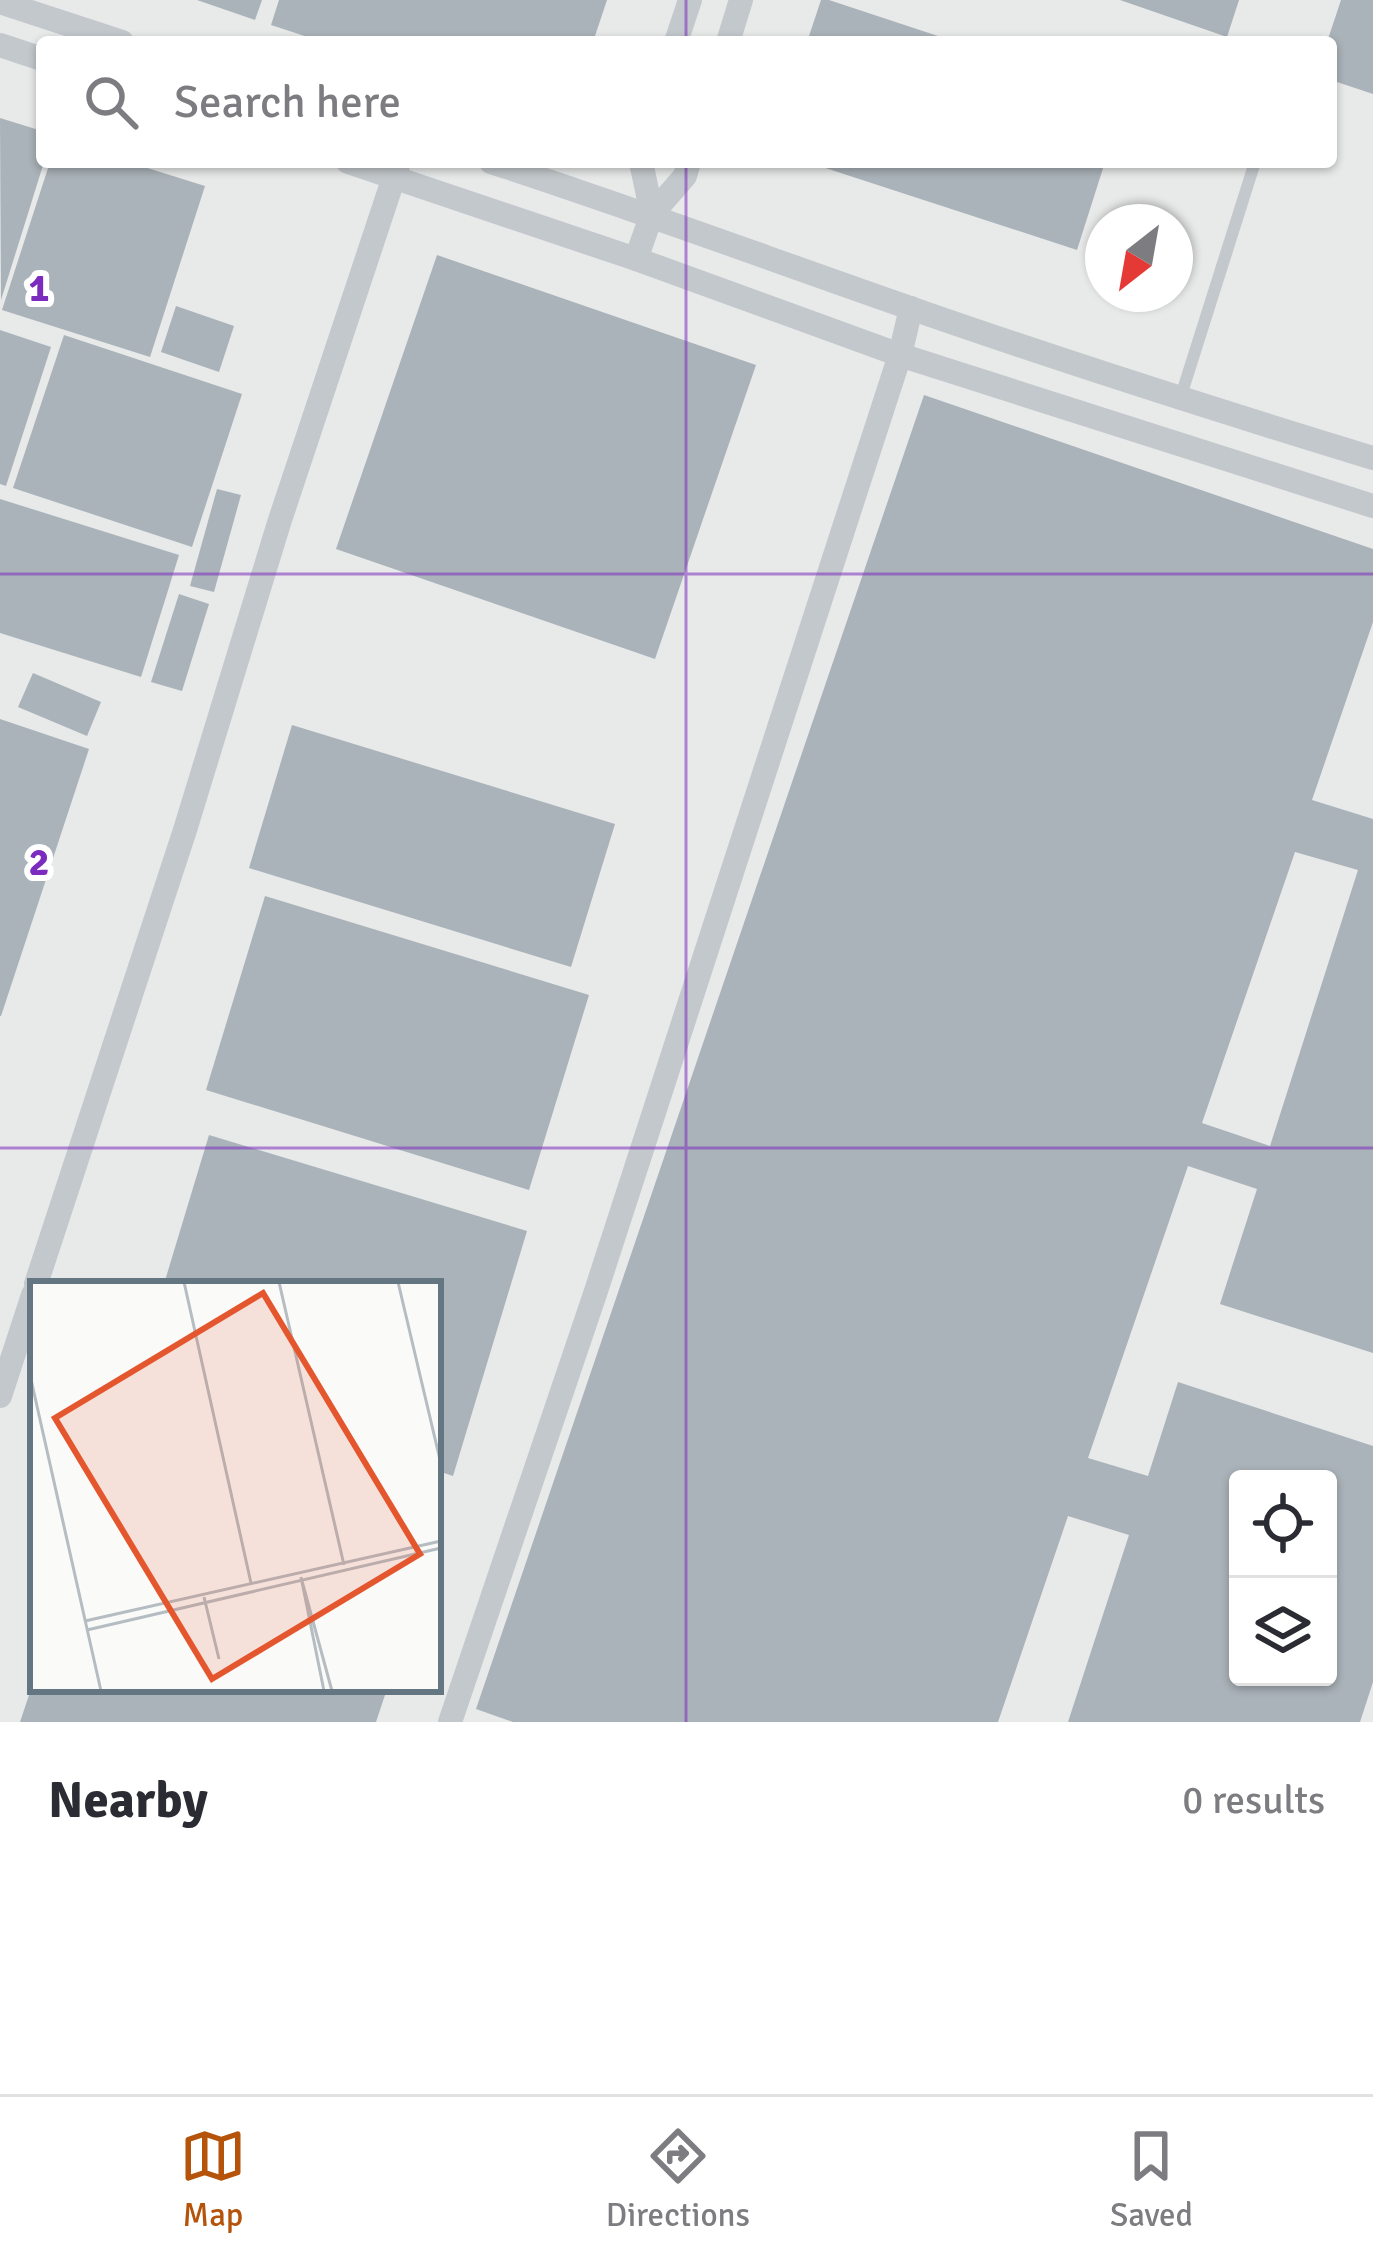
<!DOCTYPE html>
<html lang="en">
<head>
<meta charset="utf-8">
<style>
	:root { --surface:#fff; --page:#f7f7f7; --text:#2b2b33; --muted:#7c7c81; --line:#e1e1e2; --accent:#b45309 }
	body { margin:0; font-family:Signika,sans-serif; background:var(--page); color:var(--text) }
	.controls { position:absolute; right:36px; bottom:36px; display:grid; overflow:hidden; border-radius:12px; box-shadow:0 3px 9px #0004 }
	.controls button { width:108px; height:108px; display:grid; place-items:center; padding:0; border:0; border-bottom:3px solid var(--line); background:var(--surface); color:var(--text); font:60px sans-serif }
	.compass { position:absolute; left:1085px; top:204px; width:108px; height:108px; border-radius:50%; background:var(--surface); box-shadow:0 3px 9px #0004; rotate:211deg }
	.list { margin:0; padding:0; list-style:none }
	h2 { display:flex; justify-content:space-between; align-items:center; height:156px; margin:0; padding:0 48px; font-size:51px }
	h2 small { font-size:39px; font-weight:400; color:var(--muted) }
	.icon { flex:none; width:66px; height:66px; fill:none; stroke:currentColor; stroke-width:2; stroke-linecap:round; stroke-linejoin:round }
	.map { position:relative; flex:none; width:1373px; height:1722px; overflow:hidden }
	.search { position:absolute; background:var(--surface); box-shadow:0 3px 9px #0004; left:36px; right:36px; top:36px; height:132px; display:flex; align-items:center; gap:30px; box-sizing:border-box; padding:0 42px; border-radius:12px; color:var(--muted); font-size:45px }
	.sheet { height:372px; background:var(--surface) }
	nav { display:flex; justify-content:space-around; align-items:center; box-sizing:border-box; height:168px; border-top:3px solid var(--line); background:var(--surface); font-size:33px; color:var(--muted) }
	nav a { display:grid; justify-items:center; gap:6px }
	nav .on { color:var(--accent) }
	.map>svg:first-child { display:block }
	.built { fill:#e8e9e9; fill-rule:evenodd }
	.building { fill:#aab3b9; fill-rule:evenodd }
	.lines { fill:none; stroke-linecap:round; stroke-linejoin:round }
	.service { stroke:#c3c8cc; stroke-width:12 }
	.minor { stroke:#c3c8cc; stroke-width:24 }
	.grid { fill:none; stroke:#7b2cbf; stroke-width:3; stroke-opacity:0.55 }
	.inset-road { fill:none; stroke:#b5bdc2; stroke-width:3 }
	.view { fill:#e4572e; fill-opacity:0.15; stroke:#e4572e; stroke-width:6 }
	.inset-edge { fill:none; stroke:#657683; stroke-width:6 }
	.grid-label { font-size:39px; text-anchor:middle; font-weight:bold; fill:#7b2cbf; stroke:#fff; stroke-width:12; stroke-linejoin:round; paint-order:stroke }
</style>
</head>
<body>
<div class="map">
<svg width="1373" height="1722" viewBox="0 0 1373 1722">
	<rect width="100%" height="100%" fill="#fafaf8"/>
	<path class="built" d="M0,0H1373V1722H0ZM42,42H1331V162H42ZM1103,222H1175V294H1103ZM33,1284H438V1689H33ZM1238,1479H1328V1677H1238Z"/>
	<g class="building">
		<path d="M197,0H262L255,20Z"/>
		<path d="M279,0H607L593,42H323L271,25Z"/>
		<path d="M821,0H829L956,42H807Z"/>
		<path d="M1120,0H1239L1227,37Z"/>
		<path d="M1341,0H1373V94L1331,80V42H1327Z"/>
		<path d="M0,118L42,131L44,162L1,300Z"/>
		<path d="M50,162H128L205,186L150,357L2,310Z"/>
		<path d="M807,162H1105L1077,250Z"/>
		<path d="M437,255L756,365L655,659L336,549Z"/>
		<path d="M176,306L234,326L219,372L161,352Z"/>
		<path d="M0,330L51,347L6,486L0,484Z"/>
		<path d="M64,335L242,394L192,547L13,488Z"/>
		<path d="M924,395L1373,549V622L1312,800L1373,819V1353L1220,1304L1257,1189L1188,1166L1088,1458L1148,1476L1178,1382L1373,1446V1682L1360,1722H1068L1129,1535L1068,1516L998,1722H513L476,1709ZM1295,852L1358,870L1270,1146L1202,1123ZM1238,1479H1328V1677H1238Z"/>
		<path d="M217,489L241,495L214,592L190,586Z"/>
		<path d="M0,499L179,555L141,677L0,633Z"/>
		<path d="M179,594L209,604L182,691L151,682Z"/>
		<path d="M33,673L101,702L87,736L18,707Z"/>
		<path d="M0,719L89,749L1,1016H0Z"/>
		<path d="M292,725L615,824L571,967L249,868Z"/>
		<path d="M265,896L589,995L529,1190L206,1090Z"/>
		<path d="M209,1135L527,1231L453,1476L438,1471V1284H164Z"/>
		<path d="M31,1689H387L376,1722H20Z"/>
	</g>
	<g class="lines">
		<path class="service" d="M1180,399L1255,162"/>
		<g class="minor">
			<path d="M0,2L122,42"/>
			<path d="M676,42L690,0"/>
			<path d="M728,42L741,0"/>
			<path d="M0,45L42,59"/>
			<path d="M348,162L636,259L900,355L1373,506"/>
			<path d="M491,162C633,208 772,260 913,309C1065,362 1219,411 1373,458"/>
			<path d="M641,162L652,214"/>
			<path d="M636,259L652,214L685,176L689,162"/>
			<path d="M36,1284L185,830L279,523L399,162"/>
			<path d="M0,1396L33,1295"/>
			<path d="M450,1722L596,1291L900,355L911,308"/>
		</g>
	</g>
	<path class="grid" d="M686,0V42M686,162V1722M0,574H1373M0,1148H1373"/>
	<g transform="translate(30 1281)">
		<rect width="411" height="411" fill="#fafaf8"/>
		<path class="inset-road" d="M154,1L221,302M249,1L314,284M368,1L411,183M0,94L71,410M271,296L294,410M272,300L302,410M174,316L189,378M55,340L411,260M57,349L411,267"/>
		<path class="view" d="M233,12L390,273L182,398L25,137Z"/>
		<rect width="411" height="411" class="inset-edge"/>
	</g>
	<g class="grid-label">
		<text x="39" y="301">1</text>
		<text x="39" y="875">2</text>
	</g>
</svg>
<div class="controls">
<button><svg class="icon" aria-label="locate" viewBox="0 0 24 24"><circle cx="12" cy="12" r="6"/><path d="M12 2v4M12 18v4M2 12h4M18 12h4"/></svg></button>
<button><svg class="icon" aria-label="layers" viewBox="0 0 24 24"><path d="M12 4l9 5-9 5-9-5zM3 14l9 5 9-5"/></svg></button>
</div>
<svg class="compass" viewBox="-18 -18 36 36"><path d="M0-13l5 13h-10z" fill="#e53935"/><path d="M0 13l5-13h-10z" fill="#7c7c81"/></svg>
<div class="search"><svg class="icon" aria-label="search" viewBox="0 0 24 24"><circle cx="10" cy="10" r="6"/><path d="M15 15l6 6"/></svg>Search here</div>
</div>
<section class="sheet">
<h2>Nearby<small>0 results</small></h2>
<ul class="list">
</ul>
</section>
<nav>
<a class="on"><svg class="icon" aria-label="map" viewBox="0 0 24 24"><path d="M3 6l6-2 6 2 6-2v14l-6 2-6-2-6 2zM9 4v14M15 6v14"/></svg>Map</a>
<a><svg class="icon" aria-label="directions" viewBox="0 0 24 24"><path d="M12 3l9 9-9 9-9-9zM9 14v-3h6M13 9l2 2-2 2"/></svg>Directions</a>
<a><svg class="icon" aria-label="saved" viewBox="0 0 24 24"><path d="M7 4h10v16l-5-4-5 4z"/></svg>Saved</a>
</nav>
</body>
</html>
